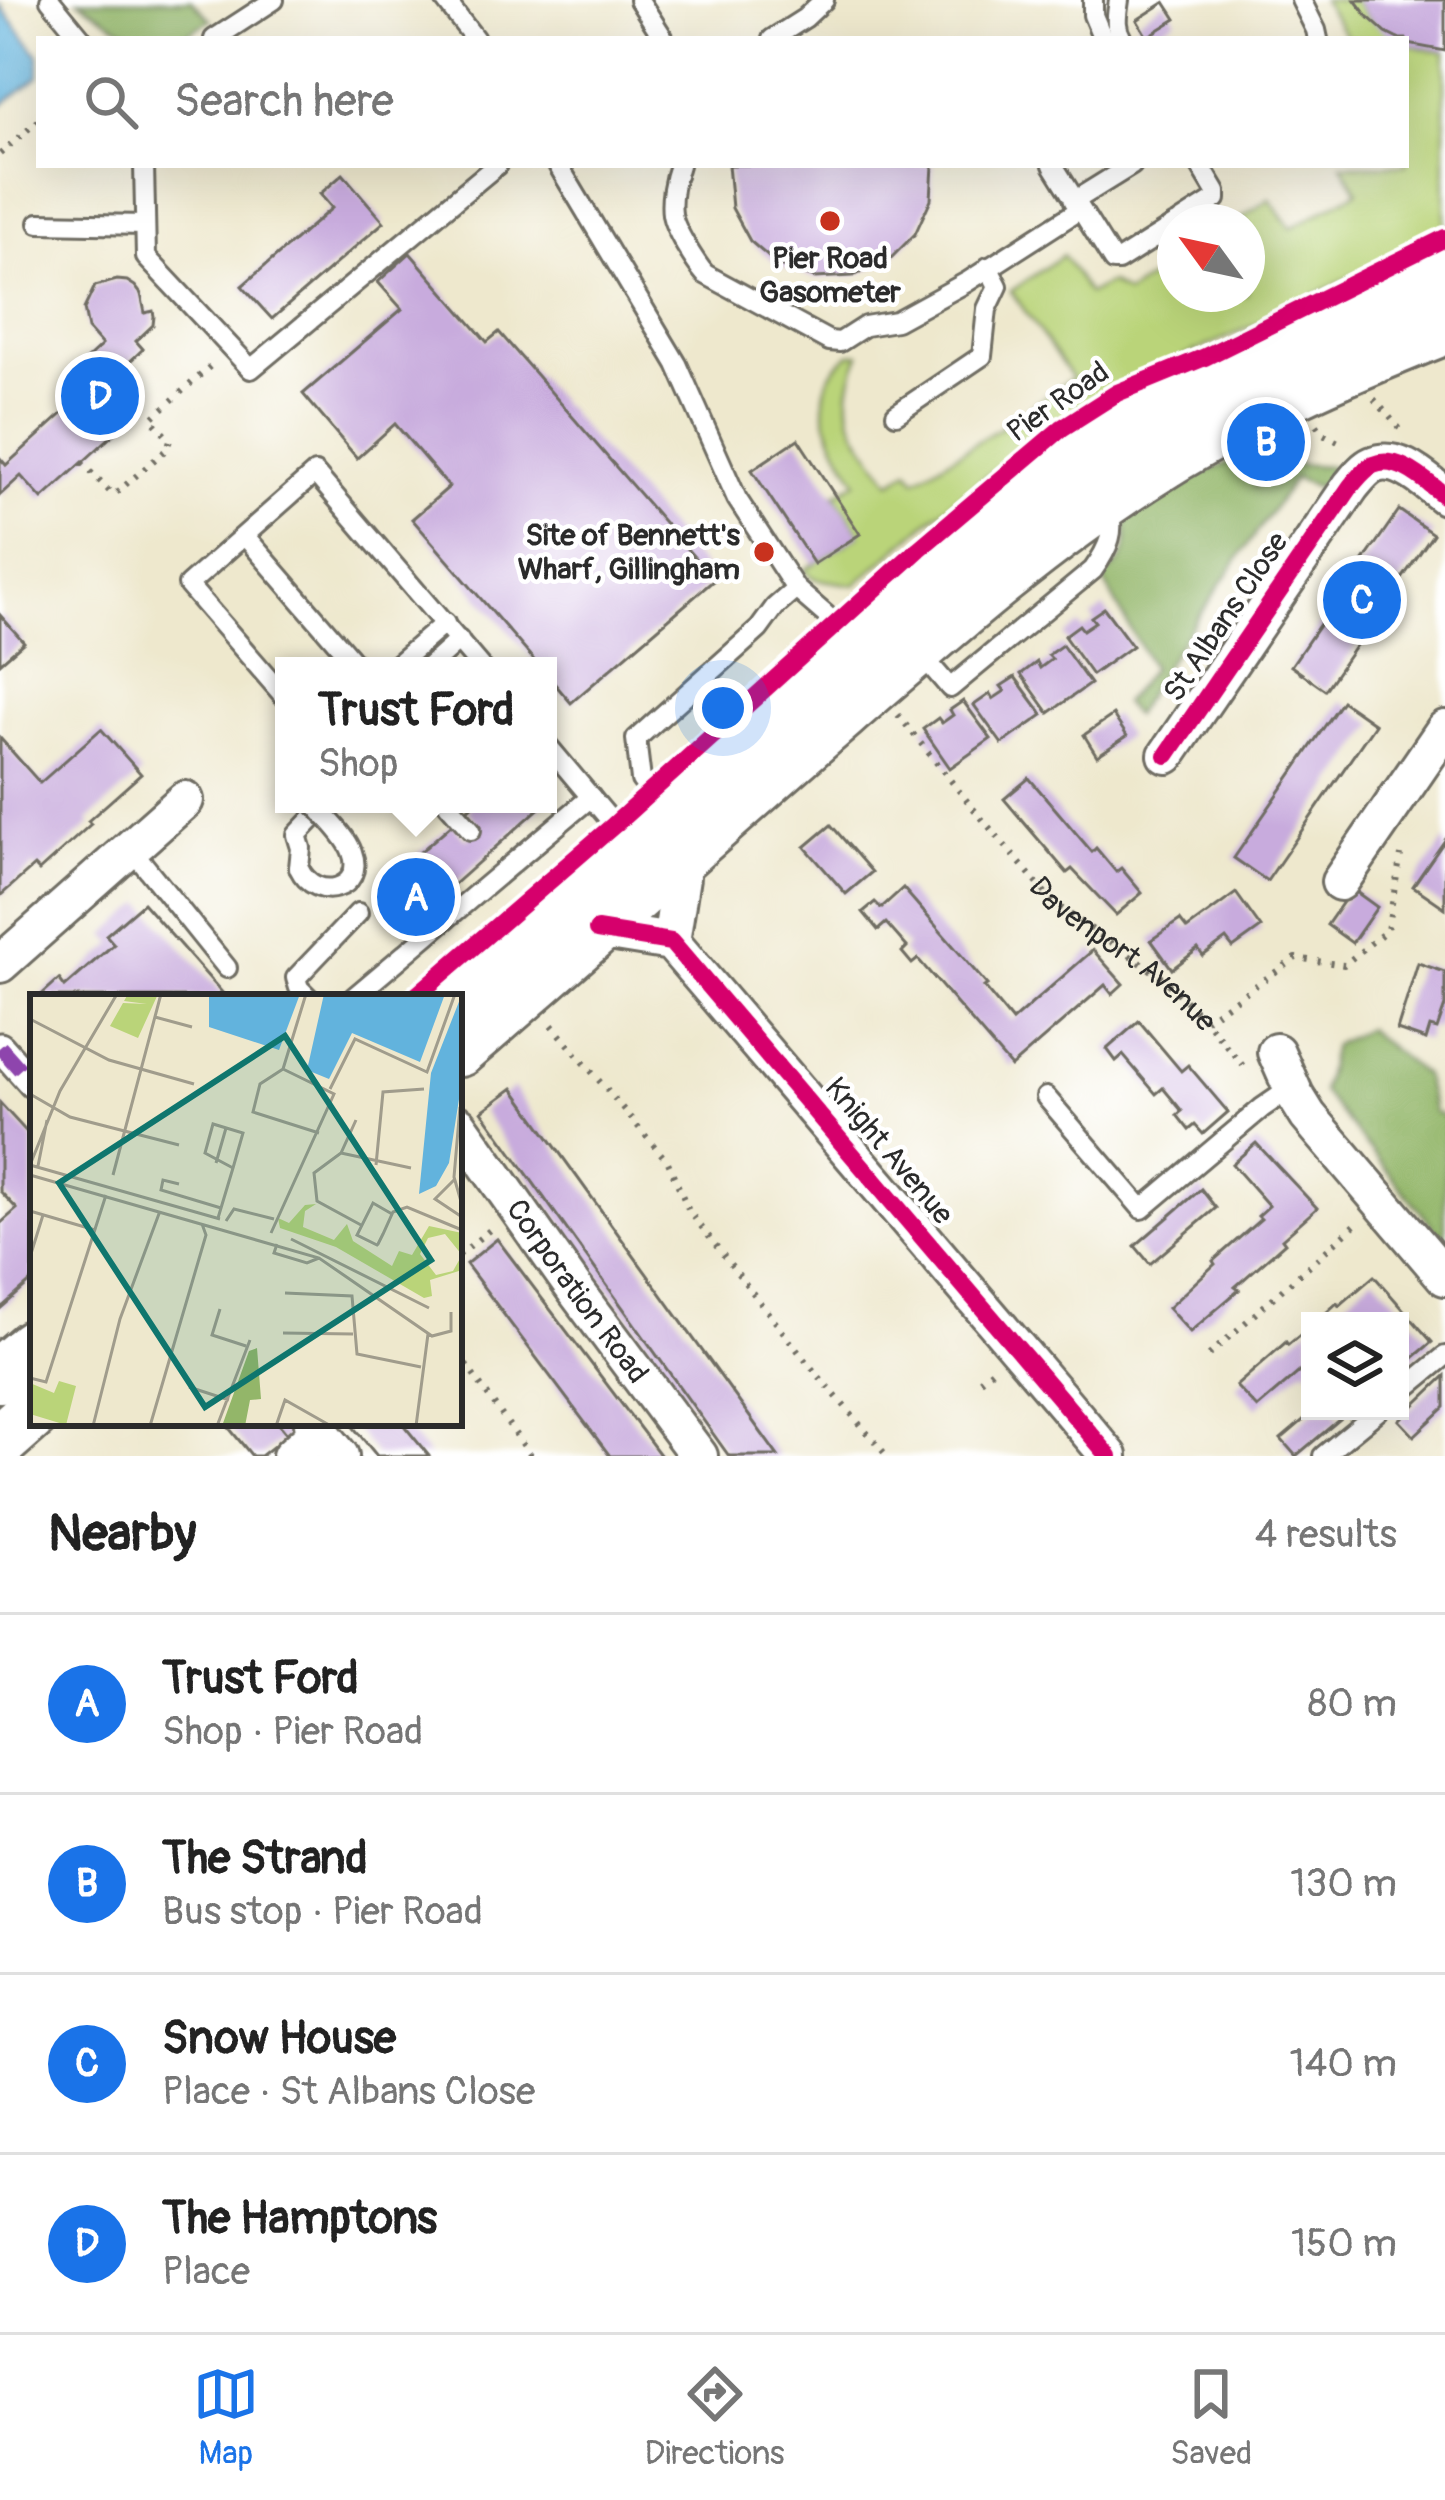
<!DOCTYPE html>
<html lang="en">
<head>
<meta charset="utf-8">
<style>
	:root { --surface:#fff; --page:#f2f2f2; --text:#222; --muted:#767676; --line:#e0e0e0; --accent:#1a73e8 }
	body { margin:0; font-family:Pangolin,sans-serif; background:var(--page); color:var(--text) }
	.controls { position:absolute; right:36px; bottom:36px; display:grid; overflow:hidden; border-radius:0px; box-shadow:0 12px 48px #0002 }
	.controls button { width:108px; height:108px; display:grid; place-items:center; padding:0; border:0; border-bottom:3px solid var(--line); background:var(--surface); color:var(--text); font:60px sans-serif }
	.compass { position:absolute; left:1157px; top:204px; width:108px; height:108px; border-radius:50%; background:var(--surface); box-shadow:0 12px 48px #0002; rotate:303deg }
	.you { position:absolute; left:723px; top:708px; width:42px; height:42px; margin:-30px; border:9px solid #fff; border-radius:50%; background:#1a73e8; box-shadow:0 0 0 18px #1a73e833 }
	.badge { display:grid; place-items:center; width:78px; height:78px; border-radius:50%; background:var(--accent); color:#fff; font-size:39px; font-weight:700 }
	.pin { position:absolute; translate:-50% -50%; border:6px solid #fff; box-shadow:0 3px 12px #0006 }
	.popup { position:absolute; left:275px; top:657px; width:282px; height:156px; box-sizing:border-box; display:grid; place-content:center; border-radius:0px; background:var(--surface); filter:drop-shadow(0 3px 9px #0005); font-size:39px; white-space:nowrap; color:var(--muted) }
	.popup b { font-size:45px; color:var(--text) }
	.popup::after { content:''; position:absolute; left:50%; top:100%; margin-left:-24px; border:24px solid transparent; border-top-color:var(--surface) }
	.list { margin:0; padding:0; list-style:none }
	h2 { display:flex; justify-content:space-between; align-items:center; height:156px; margin:0; padding:0 48px; font-size:51px }
	h2 small { font-size:39px; font-weight:400; color:var(--muted) }
	.list li { display:grid; grid-template-columns:78px 1fr auto; gap:36px; align-items:center; box-sizing:border-box; height:180px; padding:0 48px; border-top:3px solid var(--line) }
	.list b { display:block; font-size:45px; white-space:nowrap }
	.list p { margin:0; font-size:39px; white-space:nowrap; color:var(--muted) }
	.list em { font-size:39px; font-style:normal; color:var(--muted) }
	.icon { flex:none; width:66px; height:66px; fill:none; stroke:currentColor; stroke-width:2; stroke-linecap:round; stroke-linejoin:round }
	.map { position:relative; flex:none; width:1445px; height:1456px; overflow:hidden }
	.search { position:absolute; background:var(--surface); box-shadow:0 12px 48px #0002; left:36px; right:36px; top:36px; height:132px; display:flex; align-items:center; gap:30px; box-sizing:border-box; padding:0 42px; border-radius:0px; color:var(--muted); font-size:45px }
	.sheet { height:876px; background:var(--surface) }
	nav { display:flex; justify-content:space-around; align-items:center; box-sizing:border-box; height:168px; border-top:3px solid var(--line); background:var(--surface); font-size:33px; color:var(--muted) }
	nav a { display:grid; justify-items:center; gap:6px }
	nav .on { color:var(--accent) }
	.map>svg:first-child { display:block }
	.green { fill:#bad479; stroke:#728052; stroke-width:3 }
	.forest { fill:#93b669; stroke:#5f704a; stroke-width:3 }
	.water { fill:#62b3dd; stroke:#466f84; stroke-width:3 }
	.building { fill:#c8abdd }
	.lines { fill:none; stroke-linecap:round; stroke-linejoin:round }
	.service-casing { stroke:#6f6d64; stroke-width:24 }
	.pedestrian-casing { stroke:#6f6d64; stroke-width:33 }
	.minor-casing { stroke:#6f6d64; stroke-width:42 }
	.primary-casing { stroke:#6f6d64; stroke-width:60 }
	.path { stroke:#6f6d64; stroke-width:6; stroke-dasharray:3 9; stroke-linecap:butt }
	.service { stroke:#fff; stroke-width:18 }
	.pedestrian { stroke:#fff; stroke-width:27 }
	.minor { stroke:#fff; stroke-width:36 }
	.primary { stroke:#fff; stroke-width:54 }
	.service-bridge-casing { stroke:#6f6d64; stroke-width:24; stroke-linecap:butt }
	.service-bridge { stroke:#fff; stroke-width:18 }
	.quiet { stroke:#8e44ad; stroke-width:15; stroke-dasharray:30 15; stroke-linecap:butt }
	.cycleway-casing { stroke:#fff; stroke-width:26 }
	.cycleway { stroke:#d6006c; stroke-width:18 }
	.poi-dot { fill:#c8321e; stroke:#fff; stroke-width:4.5 }
	.labels { text-anchor:middle; dominant-baseline:central; stroke-width:9; stroke-linejoin:round; paint-order:stroke }
	.poi-label { font-size:30px; font-weight:bold; fill:#2b2b2b; stroke:#fff }
	.street-label { font-size:30px; fill:#2b2b2b; stroke:#fff }
	.inset-road { fill:none; stroke:#a09c8c; stroke-width:3 }
	.view { fill:#0f766e; fill-opacity:0.15; stroke:#0f766e; stroke-width:6 }
	.inset-edge { fill:none; stroke:#2b2b2b; stroke-width:6 }
</style>
</head>
<body>
<div class="map">
<svg width="1445" height="1456" viewBox="0 0 1445 1456">
	<rect width="100%" height="100%" fill="#fff"/>
	<filter id="ink" filterUnits="userSpaceOnUse"><feTurbulence type="fractalNoise" baseFrequency=".00833" numOctaves="2"/><feDisplacementMap in="SourceGraphic" scale="24" xChannelSelector="R" yChannelSelector="G"/><feConvolveMatrix kernelMatrix="1 2 1 2 8 2 1 2 1" color-interpolation-filters="sRGB"/></filter>
	<filter id="wash" filterUnits="userSpaceOnUse"><feTurbulence type="fractalNoise" baseFrequency=".004" numOctaves="4" result="noise"/><feDisplacementMap in="SourceGraphic" scale="48" xChannelSelector="R" yChannelSelector="G"/><feGaussianBlur stdDeviation="2.7" result="paint"/><feColorMatrix in="noise" values="0 0 0 0 0 0 0 0 0 0 0 0 0 0 0 0 0 1.4 0 .05"/><feComposite in="paint" operator="in"/></filter>
	<g filter="url(#wash)">
		<rect width="100%" height="100%" fill="#eee8cd"/>
		<g class="green">
			<path d="M1322,0H1355L1367,16L1398,39H1348Z"/>
			<path d="M1406,43L1432,51H1445V230L1229,337L1105,391L1062,419L939,512L855,585L816,579L804,570L860,534L835,495L857,481C831,439 801,391 850,354H860C833,416 858,433 891,482L909,470L916,479L1008,423L1072,378L1011,291L1063,255L1088,294L1110,283L1126,294L1175,262V294H1247V222H1236L1270,199L1291,228L1358,191L1342,165H1406Z"/>
		</g>
		<g class="forest">
			<path d="M79,0H191L211,20C200,26 188,34 176,38C142,47 106,19 79,0Z"/>
			<path d="M1242,458L1255,487L1292,464L1329,466L1333,475L1317,487L1294,478L1167,662L1134,715L1123,703L1152,668L1102,578C1116,568 1126,559 1127,540C1128,534 1125,527 1127,521C1136,493 1216,469 1242,458Z"/>
			<path d="M1366,1029L1424,1075L1434,1112L1445,1117V1241L1322,1092L1333,1045Z"/>
		</g>
		<path class="water" d="M0,5L39,56V76L0,107Z"/>
		<g id="blocks">
			<g class="building">
				<path d="M1355,0H1445V51L1408,44L1406,39H1398L1386,33L1367,16Z"/>
				<path d="M1165,2L1176,19L1147,37L1137,20Z"/>
				<path d="M728,165H933L931,199L915,234L888,261L853,276L815,278L779,266L750,241L732,208Z"/>
				<path d="M343,174L384,222L272,319L242,286L332,208L320,194Z"/>
				<path d="M410,253L487,342L499,332L714,580L571,703L548,676V666H539L412,519L449,487L395,424L357,458L303,394L402,309L378,282Z"/>
				<path d="M117,280L127,281L135,286L141,294L145,313L153,311L154,316L153,325L136,341L143,349L123,368L134,381L109,404L126,423L42,499L21,476L0,495V458L6,465L91,388L75,370L102,345L88,329L84,309L95,286Z"/>
				<path d="M798,439L860,534L814,564L752,470Z"/>
				<path d="M1399,510L1433,534L1325,690L1291,666Z"/>
				<path d="M1104,608L1132,646L1092,675L1064,636L1079,625L1083,630L1095,622L1091,617Z"/>
				<path d="M0,615L24,642L0,663Z"/>
				<path d="M1062,645L1090,684L1049,713L1021,674L1037,662L1040,668L1052,659L1048,655Z"/>
				<path d="M1015,677L1043,715L1002,744L974,705L990,694L993,699L1005,691L1001,686Z"/>
				<path d="M963,701L991,739L950,768L923,729L938,718L942,723L953,715L950,710Z"/>
				<path d="M1342,701L1375,724L1267,881L1234,858Z"/>
				<path d="M1113,715L1127,736L1097,756L1084,735Z"/>
				<path d="M101,729L141,774L88,821L91,824L39,871L34,866L0,896V738L40,783Z"/>
				<path d="M1029,778L1092,852L1096,848L1116,872L1121,868L1142,893L1116,915L1072,869L1067,873L1004,799Z"/>
				<path d="M474,804H544L417,917L386,882L452,824L466,839L481,826L467,810Z"/>
				<path d="M831,825L872,872L846,894L805,847Z"/>
				<path d="M1445,840V908L1413,886Z"/>
				<path d="M903,888L987,985L984,987L1012,1021L1093,950L1123,984L1112,994L1105,985L1011,1067L918,959L912,964L902,952L907,947L886,923L878,930L863,912L875,902L881,908Z"/>
				<path d="M1352,889L1377,907L1352,943L1327,925Z"/>
				<path d="M1236,893L1261,928L1233,948L1226,939L1203,956L1198,949L1172,969L1151,940L1180,920L1187,929Z"/>
				<path d="M143,903L226,997H39L59,979L65,987L114,944L106,935Z"/>
				<path d="M1418,963L1445,972V1006L1437,1029L1430,1027L1426,1040L1397,1030Z"/>
				<path d="M1139,1021L1181,1071L1188,1065L1228,1112L1203,1134L1195,1125L1189,1130L1177,1115L1182,1111L1163,1088L1156,1094L1123,1055L1116,1061L1107,1049Z"/>
				<path d="M513,1088L778,1456H729L482,1111Z"/>
				<path d="M0,1103L33,1139V1280L0,1309V1224L17,1209L0,1191Z"/>
				<path d="M1256,1143L1317,1208L1282,1239L1285,1243L1235,1287L1239,1290L1190,1332L1168,1308L1215,1264L1213,1261L1261,1219L1258,1216L1269,1206L1232,1164Z"/>
				<path d="M1201,1189L1216,1208L1150,1264L1135,1246Z"/>
				<path d="M497,1239L661,1456H610L466,1264Z"/>
				<path d="M1374,1276L1432,1342L1406,1364L1400,1357V1321H1317L1337,1303L1339,1306Z"/>
				<path d="M1310,1327V1371L1305,1367L1257,1408L1236,1386L1286,1342L1288,1345Z"/>
				<path d="M1445,1376V1407L1414,1436L1399,1420Z"/>
				<path d="M1314,1411H1333L1340,1419L1296,1456L1281,1439Z"/>
				<path d="M225,1423H278L288,1435L261,1456H252Z"/>
				<path d="M350,1423H402L429,1456H377Z"/>
			</g>
		</g>
	</g>
	<g filter="url(#ink)">
		<use href="#blocks" fill-opacity="0" stroke="#6f6d64" stroke-width="3"/>
		<g class="lines">
			<g class="service-casing">
				<g id="service">
					<path d="M50,0L82,39"/>
					<path d="M445,0L475,39"/>
					<path d="M639,0L664,39"/>
					<path d="M1093,0V15L1103,39"/>
					<path d="M1119,0C1117,15 1114,26 1122,39"/>
					<path d="M1301,0L1316,30L1318,39"/>
					<path d="M214,39L274,0"/>
					<path d="M772,39L805,18L824,0"/>
					<path d="M144,165L146,257L251,369L497,165"/>
					<path d="M558,165L677,364L737,499L796,589L826,615L848,641"/>
					<path d="M679,165C674,179 670,199 672,214C674,229 695,262 705,274L829,341L840,342L865,326L896,321L967,282L1079,210"/>
					<path d="M1053,165L1113,261H1118L1175,225"/>
					<path d="M1074,201L1132,165"/>
					<path d="M1180,222L1216,199V192L1200,165"/>
					<path d="M39,223L145,225"/>
					<path d="M896,414L982,356L987,309L998,286L988,267"/>
					<path d="M245,536L357,666"/>
					<path d="M921,654L950,688L1093,570C1108,549 1118,529 1106,505"/>
					<path d="M395,666L445,623"/>
					<path d="M430,666L459,640"/>
					<path d="M284,696L188,585L315,473L480,666"/>
					<path d="M548,746L626,839"/>
					<path d="M448,804L471,830"/>
					<path d="M661,806L641,780L636,739L759,629L775,607L796,589"/>
					<path d="M132,850L227,968"/>
					<path d="M299,868L301,848L297,835L314,817"/>
					<path d="M308,997L299,988L296,978L358,913"/>
					<path d="M354,997L591,797"/>
					<path d="M1046,1097L1142,1209L1262,1108L1291,1088"/>
					<path d="M1400,1393L1445,1356"/>
					<path d="M1323,1456L1378,1411"/>
				</g>
			</g>
			<g class="pedestrian-casing">
				<path id="pedestrian" d="M0,1047L33,1084"/>
			</g>
			<g class="minor-casing">
				<g id="minor">
					<path d="M1167,755L1351,486C1357,479 1364,469 1373,465C1399,454 1426,482 1445,496"/>
					<path d="M671,863L681,877L671,942"/>
					<path d="M1340,882L1445,729"/>
					<path d="M597,930L671,942L1109,1456"/>
					<path d="M0,964L185,800"/>
					<path d="M1276,1052L1295,1095L1308,1116L1445,1277"/>
					<path id="s2" d="M459,1125L573,1287L699,1456"/>
					<path d="M313,1423L340,1456"/>
					<path d="M291,1456L319,1431"/>
				</g>
			</g>
			<g class="primary-casing">
				<g id="primary">
					<path d="M451,997C561,901 670,805 779,708C886,614 993,519 1113,441C1217,373 1333,324 1445,271"/>
					<path d="M459,1049C588,938 714,824 843,712C939,629 1035,544 1142,475C1236,414 1341,368 1445,327"/>
					<path d="M0,1375L33,1347"/>
					<path d="M0,1441L33,1412"/>
				</g>
			</g>
			<g class="path">
				<path d="M0,154L39,120"/>
				<path d="M1374,399L1401,430"/>
				<path d="M1317,425L1323,434L1344,445"/>
				<path d="M82,463L111,493L115,494L167,449L170,440L151,419L214,363"/>
				<path id="s1" d="M898,715L972,807L1054,903L1161,977L1205,1020L1244,1067"/>
				<path d="M1205,1020L1296,958L1344,965L1387,930L1401,855"/>
				<path d="M552,1025L668,1162L689,1211L805,1360L887,1456"/>
				<path d="M459,1255L492,1228"/>
				<path d="M459,1355L531,1456"/>
				<path d="M1209,1355L1356,1224"/>
				<path d="M980,1380L996,1367"/>
			</g>
			<use href="#service" class="service"/>
			<use href="#pedestrian" class="pedestrian"/>
			<use href="#minor" class="minor"/>
			<use href="#primary" class="primary"/>
			<g class="service-bridge-casing">
				<path id="service-bridge" d="M299,868C316,904 366,889 352,852C346,835 326,818 315,804"/>
			</g>
			<use href="#service-bridge" class="service-bridge"/>
			<path class="quiet" d="M0,1047L33,1084"/>
			<g class="cycleway-casing">
				<g id="cycleway">
					<path d="M1167,755L1351,486C1357,479 1364,469 1373,465C1399,454 1426,482 1445,496"/>
					<path d="M597,930L671,942L1109,1456"/>
					<path d="M415,997L614,825L919,549L1062,428L1117,393L1205,357L1445,238"/>
				</g>
			</g>
			<use href="#cycleway" class="cycleway"/>
		</g>
	</g>
	<g class="poi-dot">
		<circle cx="830" cy="221" r="12"/>
		<circle cx="764" cy="552" r="12"/>
	</g>
	<g class="labels">
		<g class="poi-label">
			<text x="830" y="258">Pier Road<tspan x="830" dy="34">Gasometer</tspan></text>
			<text x="740" y="535" text-anchor="end">Site of Bennett's<tspan x="740" dy="34">Wharf, Gillingham</tspan></text>
		</g>
		<g class="street-label">
			<text transform="translate(1058 402) rotate(-35)">Pier Road</text>
			<text transform="translate(1226 617) rotate(-56)">St Albans Close</text>
			<text stroke="none"><textPath href="#s1" startOffset="330">Davenport Avenue</textPath></text>
			<text transform="translate(889 1151) rotate(50)">Knight Avenue</text>
			<text stroke="none"><textPath href="#s2" startOffset="204">Corporation Road</textPath></text>
		</g>
	</g>
	<g transform="translate(30 994)">
		<rect width="432" height="432" fill="#eee8cd"/>
		<path d="M98,0H128L108,44L80,32L93,9L117,10L94,7ZM286,210L275,217L273,233L304,246L317,230L323,247L362,272L369,257L382,261L399,232L432,239V276L400,286L402,302L394,304L306,253L250,234L248,224L259,229L275,211ZM415,240L432,261L423,277L406,281L390,260L398,244ZM29,387L46,392L36,431L0,420V389L24,399Z" fill="#bad479" fill-rule="evenodd"/>
		<path d="M227,354L231,405L220,406L215,432H192L219,357Z" fill="#93b669"/>
		<path d="M179,0H270L249,56L179,33ZM294,0H415L390,68L322,39L299,85L277,76ZM432,0V86L419,169L406,192L389,200L401,79Z" fill="#62b3dd"/>
		<path class="inset-road" d="M276,0L253,75L230,90L223,118L289,139M125,23L162,33M0,25L79,66L164,90M300,95L325,45L397,78L425,0M0,100L40,123L149,151M430,113L424,183L432,211M326,126L311,159L284,179L287,207L331,231M311,159L381,174M186,169L196,134M0,171L30,97L87,0M0,171L190,225M346,171L353,98L394,95M8,172L17,126M0,181L289,264L402,342L421,337V318M83,181L131,0M424,186L405,205L432,223M149,190L133,186L131,196L191,214M0,217L65,236M362,220L343,209L327,241L347,251L348,250L353,240L363,218L377,213L432,236M188,224L203,174L213,139L183,130L175,159L203,174M196,227L204,215L244,225M241,239L304,100L253,75M261,245L399,314M247,250L244,259L277,269L289,264M0,263L13,221M255,299L322,302L327,360L391,373M190,315L182,341L216,352M253,339L323,340M0,384L16,388L76,201M159,393L199,406M63,432L90,325L130,217M120,432L176,241L172,230M187,432L220,346M246,432L255,406L301,432M309,432H346M386,432L398,340"/>
		<path class="view" d="M255,42L401,266L175,413L29,189Z"/>
		<rect width="432" height="432" class="inset-edge"/>
	</g>
</svg>
<div class="controls">
<button><svg class="icon" aria-label="layers" viewBox="0 0 24 24"><path d="M12 4l9 5-9 5-9-5zM3 14l9 5 9-5"/></svg></button>
</div>
<svg class="compass" viewBox="-18 -18 36 36"><path d="M0-13l5 13h-10z" fill="#e53935"/><path d="M0 13l5-13h-10z" fill="#767676"/></svg>
<div class="you"></div>
<div class="pin badge" style="left:416px;top:897px">A</div>
<div class="popup"><b>Trust Ford</b>Shop</div>
<div class="pin badge" style="left:1266px;top:442px">B</div>
<div class="pin badge" style="left:1362px;top:600px">C</div>
<div class="pin badge" style="left:100px;top:396px">D</div>
<div class="search"><svg class="icon" aria-label="search" viewBox="0 0 24 24"><circle cx="10" cy="10" r="6"/><path d="M15 15l6 6"/></svg>Search here</div>
</div>
<section class="sheet">
<h2>Nearby<small>4 results</small></h2>
<ul class="list">
<li><span class="badge">A</span><div><b>Trust Ford</b><p>Shop · Pier Road</p></div><em>80 m</em></li>
<li><span class="badge">B</span><div><b>The Strand</b><p>Bus stop · Pier Road</p></div><em>130 m</em></li>
<li><span class="badge">C</span><div><b>Snow House</b><p>Place · St Albans Close</p></div><em>140 m</em></li>
<li><span class="badge">D</span><div><b>The Hamptons</b><p>Place</p></div><em>150 m</em></li>
</ul>
</section>
<nav>
<a class="on"><svg class="icon" aria-label="map" viewBox="0 0 24 24"><path d="M3 6l6-2 6 2 6-2v14l-6 2-6-2-6 2zM9 4v14M15 6v14"/></svg>Map</a>
<a><svg class="icon" aria-label="directions" viewBox="0 0 24 24"><path d="M12 3l9 9-9 9-9-9zM9 14v-3h6M13 9l2 2-2 2"/></svg>Directions</a>
<a><svg class="icon" aria-label="saved" viewBox="0 0 24 24"><path d="M7 4h10v16l-5-4-5 4z"/></svg>Saved</a>
</nav>
</body>
</html>
